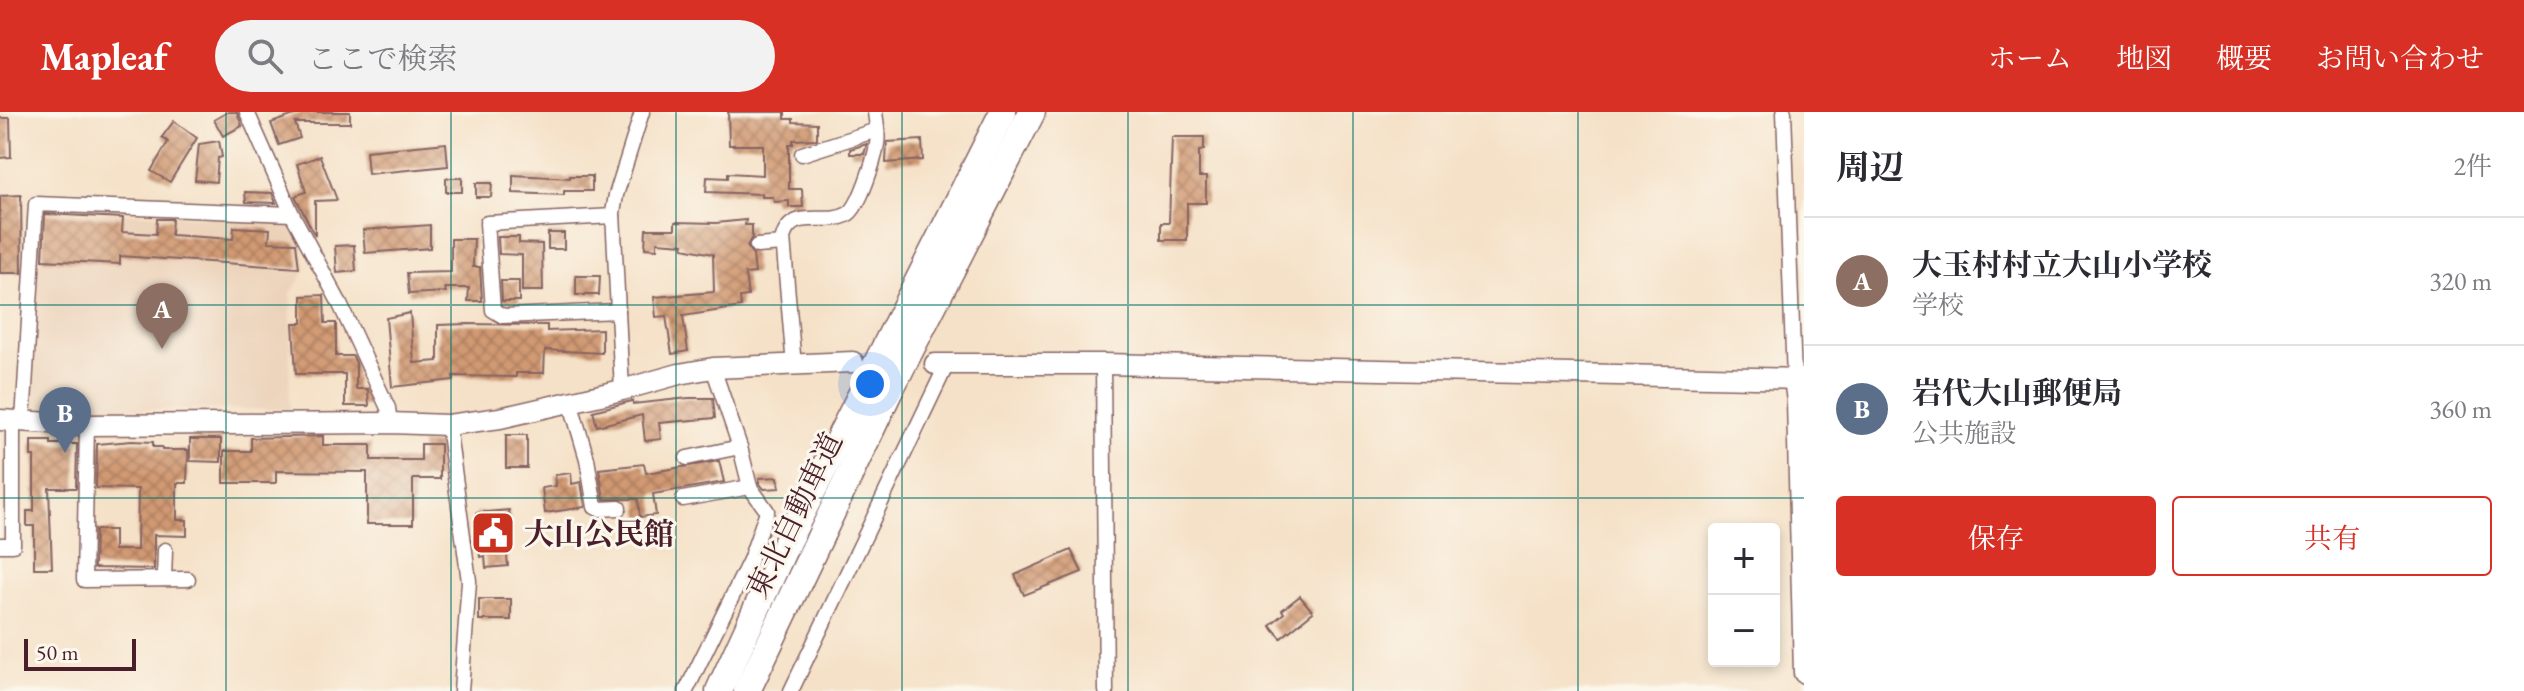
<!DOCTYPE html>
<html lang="ja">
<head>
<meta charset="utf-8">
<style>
	:root { --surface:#fff; --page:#f2f2f3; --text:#2b2b33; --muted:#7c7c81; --line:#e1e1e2; --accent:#d93025 }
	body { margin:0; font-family:"EB Garamond","Noto Serif JP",serif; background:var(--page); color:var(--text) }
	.controls { position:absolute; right:24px; bottom:24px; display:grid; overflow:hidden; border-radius:8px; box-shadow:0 4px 12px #0003 }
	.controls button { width:72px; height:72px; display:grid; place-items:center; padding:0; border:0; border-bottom:2px solid var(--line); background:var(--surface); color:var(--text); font:40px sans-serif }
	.scale { position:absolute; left:24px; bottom:20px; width:112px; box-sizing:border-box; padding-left:8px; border:4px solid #4a1f2b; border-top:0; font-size:22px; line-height:28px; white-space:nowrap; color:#4a1f2b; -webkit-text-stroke:6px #fbf7ec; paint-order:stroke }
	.you { position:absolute; left:870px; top:272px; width:28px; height:28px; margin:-20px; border:6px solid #fff; border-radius:50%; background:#1a73e8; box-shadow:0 0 0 12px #1a73e833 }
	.badge { display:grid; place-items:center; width:52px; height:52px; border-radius:50%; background:var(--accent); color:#fff; font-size:26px; font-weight:700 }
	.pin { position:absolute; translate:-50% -66px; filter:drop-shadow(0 2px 4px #0008) }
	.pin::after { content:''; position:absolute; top:42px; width:28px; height:24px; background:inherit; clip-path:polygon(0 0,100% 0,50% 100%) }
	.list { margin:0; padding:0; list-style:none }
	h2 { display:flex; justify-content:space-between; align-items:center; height:104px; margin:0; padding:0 32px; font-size:34px }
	h2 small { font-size:26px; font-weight:400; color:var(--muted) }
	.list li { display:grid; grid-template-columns:52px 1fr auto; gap:24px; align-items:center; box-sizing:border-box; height:128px; padding:0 32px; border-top:2px solid var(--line) }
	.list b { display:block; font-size:30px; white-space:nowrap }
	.list p { margin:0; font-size:26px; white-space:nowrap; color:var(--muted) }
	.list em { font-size:26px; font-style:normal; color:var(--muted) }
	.actions { display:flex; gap:16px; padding:24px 32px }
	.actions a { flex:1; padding:18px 0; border:2px solid var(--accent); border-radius:8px; text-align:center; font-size:28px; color:var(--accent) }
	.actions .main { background:var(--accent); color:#fff }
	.icon { flex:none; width:44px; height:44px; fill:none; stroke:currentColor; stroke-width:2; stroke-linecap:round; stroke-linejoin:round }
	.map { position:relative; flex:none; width:1804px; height:579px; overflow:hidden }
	header { display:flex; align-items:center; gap:48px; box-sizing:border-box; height:112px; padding:0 40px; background:var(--accent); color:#fff }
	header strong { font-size:38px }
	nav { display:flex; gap:44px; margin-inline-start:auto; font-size:28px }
	.search { width:560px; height:72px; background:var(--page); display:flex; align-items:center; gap:20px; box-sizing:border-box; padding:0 28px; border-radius:44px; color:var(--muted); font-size:30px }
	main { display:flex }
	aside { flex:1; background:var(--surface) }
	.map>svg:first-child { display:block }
	.built { fill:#ecd2b9 }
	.building { fill:url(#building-cross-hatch) }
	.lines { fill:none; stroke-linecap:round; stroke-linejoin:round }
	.street-casing { stroke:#866362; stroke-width:17 }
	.secondary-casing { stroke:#866362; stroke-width:23 }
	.highway-casing { stroke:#866362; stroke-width:29 }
	.street { stroke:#fff; stroke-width:14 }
	.secondary { stroke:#fff; stroke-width:20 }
	.highway { stroke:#fff; stroke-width:26 }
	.grid { fill:none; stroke:#0f766e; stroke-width:2; stroke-opacity:0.55 }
	.labels { text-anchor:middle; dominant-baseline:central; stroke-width:6; stroke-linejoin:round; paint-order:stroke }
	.street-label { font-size:30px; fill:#4a1f2b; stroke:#fbf7ec }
	.poi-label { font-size:30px; font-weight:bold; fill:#4a1f2b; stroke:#fbf7ec; text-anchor:start }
</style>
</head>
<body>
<header>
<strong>Mapleaf</strong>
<div class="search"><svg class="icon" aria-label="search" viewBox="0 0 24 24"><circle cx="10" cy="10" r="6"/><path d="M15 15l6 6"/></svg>ここで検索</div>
<nav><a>ホーム</a><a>地図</a><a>概要</a><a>お問い合わせ</a></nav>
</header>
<main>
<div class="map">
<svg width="1804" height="579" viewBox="0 0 1804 579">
	<defs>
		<pattern id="building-cross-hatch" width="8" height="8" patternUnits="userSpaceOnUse" patternTransform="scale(2)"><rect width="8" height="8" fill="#d29a73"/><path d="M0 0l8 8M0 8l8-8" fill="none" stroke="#ac7d5f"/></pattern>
	</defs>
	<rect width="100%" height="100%" fill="#fbf7ec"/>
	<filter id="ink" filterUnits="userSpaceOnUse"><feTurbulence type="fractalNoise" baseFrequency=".0125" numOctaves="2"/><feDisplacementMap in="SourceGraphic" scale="16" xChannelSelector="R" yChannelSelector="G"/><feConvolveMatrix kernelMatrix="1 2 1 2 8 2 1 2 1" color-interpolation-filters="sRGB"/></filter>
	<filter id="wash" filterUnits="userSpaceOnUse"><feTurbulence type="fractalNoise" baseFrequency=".006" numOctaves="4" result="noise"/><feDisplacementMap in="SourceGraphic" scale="32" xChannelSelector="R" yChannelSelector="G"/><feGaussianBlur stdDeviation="1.8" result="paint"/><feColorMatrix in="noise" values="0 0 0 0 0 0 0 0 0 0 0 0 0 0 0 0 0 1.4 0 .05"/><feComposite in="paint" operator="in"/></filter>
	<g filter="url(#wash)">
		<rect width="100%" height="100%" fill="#f5e1c7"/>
		<path class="built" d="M39,98L288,108L300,126L306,157L291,181L289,297L48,298L32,294Z"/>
		<g id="blocks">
			<g class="building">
				<path d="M228,0H237L242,14L223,24L214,8Z"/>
				<path d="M303,0H350V11H295L300,26L279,33L271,11Z"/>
				<path d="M728,0H785V7H793V10L817,11V27L793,28V32H789V77H802L803,95H789V89L774,90L773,85H762V82L706,80L707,65L728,66V61L763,63V33H729Z"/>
				<path d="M0,6H10L11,45L0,46Z"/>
				<path d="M174,9L197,26L170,70L151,59L168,30L162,25Z"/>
				<path d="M1172,25H1204V38L1199,39V65H1206V91H1187V128H1161V111H1169Z"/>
				<path d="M922,28L923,48L886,51L887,30Z"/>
				<path d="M219,29L222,45L218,46L216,70L195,68L199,32Z"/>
				<path d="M446,31L448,54L368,62L366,39Z"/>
				<path d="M867,32L864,42H850V37Z"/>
				<path d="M320,44L337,88L315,89V124L295,84L306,80L297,52Z"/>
				<path d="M513,63L570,66V64H592V79H564V83L513,81Z"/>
				<rect x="446" y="66" width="16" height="14"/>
				<path d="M476,71H492L491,85H476Z"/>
				<path d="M245,80L272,81L276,91L246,90Z"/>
				<path d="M21,83L22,161H0V84Z"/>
				<path d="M45,102L123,106L122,120L156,122L157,107H172L171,123L233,127L234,115L270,117L269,130L296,131L299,156L120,144V152L43,148Z"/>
				<path d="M746,108L745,113H752V125L747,134L753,143L755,161L745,162L748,184L740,185L741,195L683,204L688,239L672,242L666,204L656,205L654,185L714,180L713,142L683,136L684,132L657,130V137L645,136L646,117H675V110L716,111Z"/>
				<path d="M430,113V136L365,141L363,118Z"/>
				<rect x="548" y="121" width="16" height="16"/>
				<path d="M498,125H519V131L542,132L543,179H522V143L499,142Z"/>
				<path d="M451,127H474L473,155H480L482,189H468L469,176H445L446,180L409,182L407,161L451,160Z"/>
				<path d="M354,133L356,159L337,161L335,134Z"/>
				<path d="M576,164H600L599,183H576Z"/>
				<path d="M501,169H519V189H502Z"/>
				<path d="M324,183L325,211H336V244H353L356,251V277H368L369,294H345V262H296L293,211H302V184Z"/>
				<path d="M410,201L414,251L438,249V213L468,212L547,213V219L602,217V241L545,238L544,261H516V265L453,264L454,268L392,275L386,206Z"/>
				<path d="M689,286H713L715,306L659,311L661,327L645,329L642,303L597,314L593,299L632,289L633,292Z"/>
				<rect x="506" y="323" width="21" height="33"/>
				<path d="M323,324V333H371V348H421V332H440V367H413V412H367V360L276,359V371H224V339H251V326Z"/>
				<path d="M190,327H221V350L190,349Z"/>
				<path d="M31,329H51V332H77L76,376H49L52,456H34V414H27V399H34V344H31Z"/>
				<path d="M132,329L153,330V335H162V338H188L187,371H177V408H187V424L154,423V457L94,456L95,418H114V438H137L138,377L96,376L97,332Z"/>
				<path d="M719,349L724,370L653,382L656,403L640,405L638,387H604L599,357L644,352L646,361Z"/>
				<path d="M571,361L572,372L581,370L585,395L545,401L542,376L556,374L555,363Z"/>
				<path d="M778,365L780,376L764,377L759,371V366Z"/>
				<path d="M509,398L512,423L505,424L508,454L486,456L485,444L480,445L476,401Z"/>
				<path d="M1071,438L1082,460L1024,483L1015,463Z"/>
				<path d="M1300,484L1313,500L1281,526L1270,513L1284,501L1282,498Z"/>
				<rect x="479" y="487" width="32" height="21"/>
			</g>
		</g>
	</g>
	<g filter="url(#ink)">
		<use href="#blocks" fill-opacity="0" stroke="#866362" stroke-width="2"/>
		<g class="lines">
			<g class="street-casing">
				<g id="street">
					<path d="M247,0L292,102L338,188L388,296L390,311"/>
					<path d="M1784,0L1794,267"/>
					<path d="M802,42L877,18"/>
					<path d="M613,104L487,111L493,198L503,204L618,199"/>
					<path d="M757,134L783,132"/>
					<path d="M1103,252L1106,579"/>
					<path d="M794,254L783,126C792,94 826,115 848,102C860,95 875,46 877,32C879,22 876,10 875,0"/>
					<path d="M622,278L613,101L616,83L642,0"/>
					<path d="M570,289L587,347L595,395L599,397L619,396"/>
					<path d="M23,309L36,92L292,102"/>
					<path d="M87,313L84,468L188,467"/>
					<path d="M448,313L469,469L461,579"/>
					<path d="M687,346L740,335"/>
					<path d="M683,387L750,375"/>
					<path d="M0,433H13V309"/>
					<path d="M164,467L165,438"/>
					<path d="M686,579L750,448L767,399L750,375L740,335L713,256"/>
					<path d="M791,579L947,252"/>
				</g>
			</g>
			<g class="secondary-casing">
				<g id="secondary">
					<path d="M935,252H1103L1804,267"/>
					<path d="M1794,267L1797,289L1804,561"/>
					<path d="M0,308L87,313L390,311L448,313L500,306L622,278L679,262L713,256L853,250"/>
				</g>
			</g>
			<g class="highway-casing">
				<g id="highway">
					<path d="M719,579L787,430L1003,0"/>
					<path d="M747,579L889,280L1032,0"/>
				</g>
			</g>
			<use href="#street" class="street"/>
			<use href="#secondary" class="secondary"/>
			<use href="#highway" class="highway"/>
		</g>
	</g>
	<path class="grid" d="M226,0V579M451,0V579M676,0V579M902,0V579M1128,0V579M1353,0V579M1578,0V579M0,193H1804M0,386H1804"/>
	<defs>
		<g id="civic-square" transform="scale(2.3)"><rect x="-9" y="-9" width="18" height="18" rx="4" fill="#c8321e" stroke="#fbf7ec"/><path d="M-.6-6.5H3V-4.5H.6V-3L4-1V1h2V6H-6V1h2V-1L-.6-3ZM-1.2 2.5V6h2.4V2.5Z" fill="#fff"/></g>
	</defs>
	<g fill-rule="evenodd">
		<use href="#civic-square" x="493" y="421"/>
	</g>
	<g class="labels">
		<g class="street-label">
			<text transform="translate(794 403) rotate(-64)">東北自動車道</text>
		</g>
		<g class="poi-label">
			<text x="524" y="421">大山公民館</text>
		</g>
	</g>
</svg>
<div class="controls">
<button>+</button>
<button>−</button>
</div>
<div class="scale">50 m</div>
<div class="you"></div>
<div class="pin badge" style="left:162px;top:237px;background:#8d6e63">A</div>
<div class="pin badge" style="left:65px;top:341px;background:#5c6f8a">B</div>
</div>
<aside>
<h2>周辺<small>2件</small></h2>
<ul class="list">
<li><span class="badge" style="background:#8d6e63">A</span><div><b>大玉村村立大山小学校</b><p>学校</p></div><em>320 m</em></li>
<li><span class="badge" style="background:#5c6f8a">B</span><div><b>岩代大山郵便局</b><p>公共施設</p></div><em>360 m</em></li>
</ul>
<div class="actions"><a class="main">保存</a><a>共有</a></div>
</aside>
</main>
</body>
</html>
